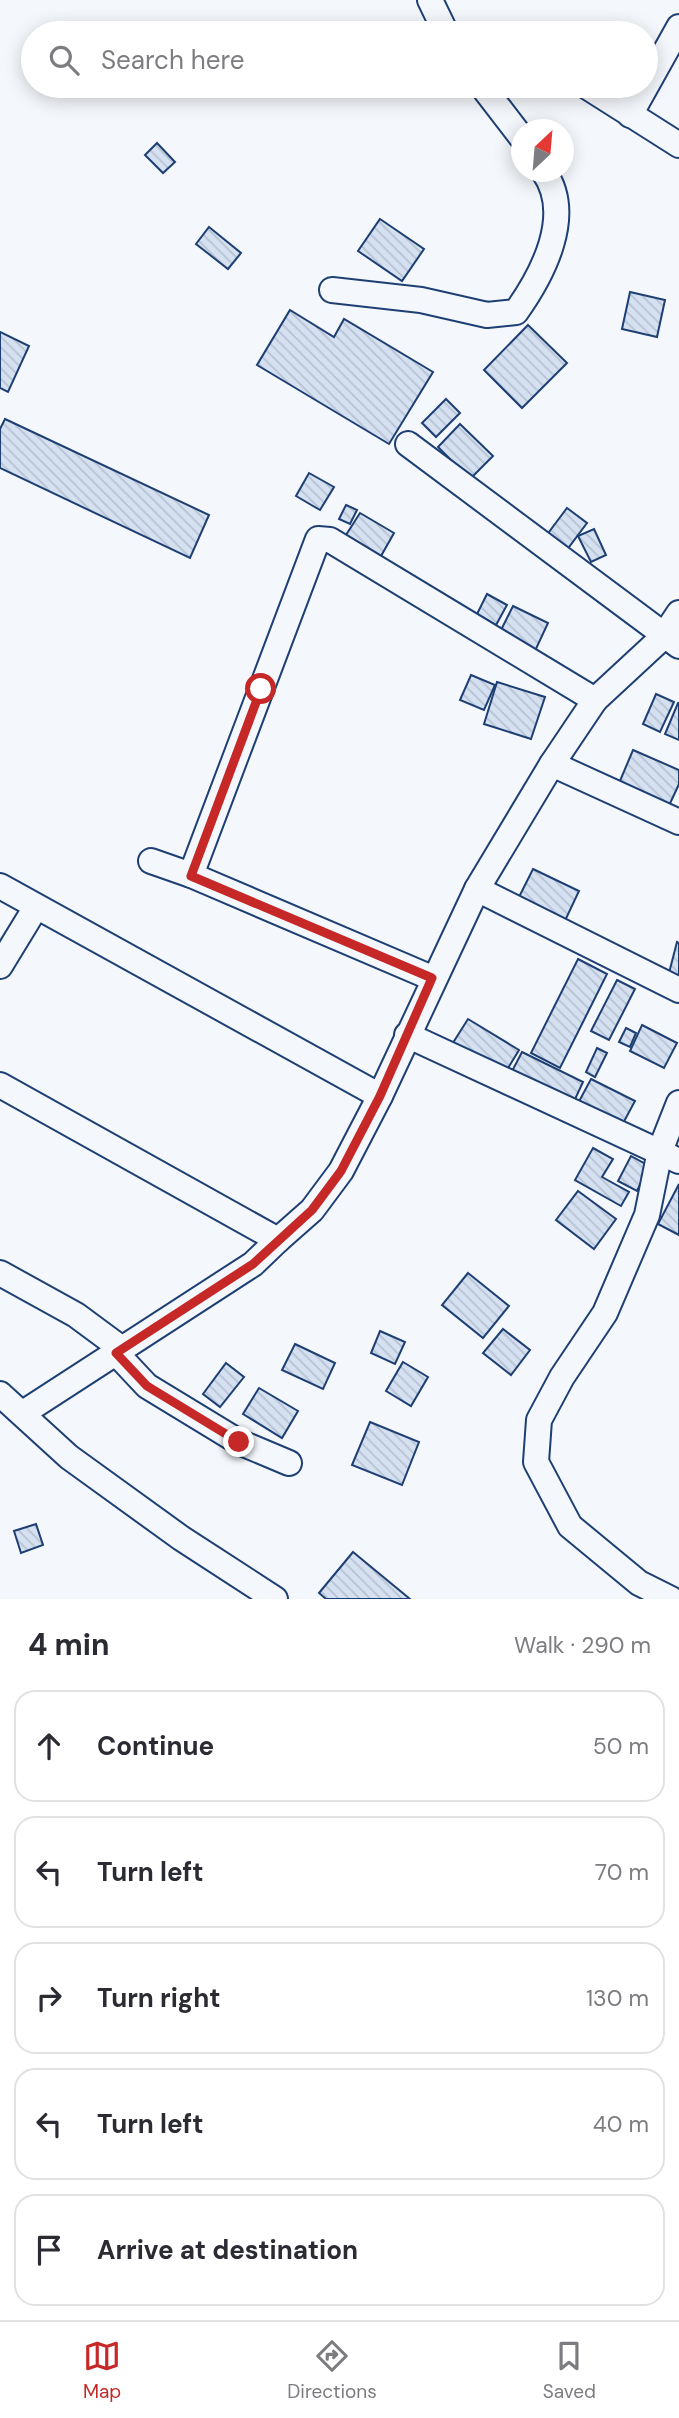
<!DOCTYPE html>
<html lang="en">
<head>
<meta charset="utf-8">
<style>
	:root { --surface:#fff; --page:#f7f7f7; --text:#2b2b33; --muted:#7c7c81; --line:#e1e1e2; --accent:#c62828 }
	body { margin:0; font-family:"DM Sans",sans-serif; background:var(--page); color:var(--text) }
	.compass { position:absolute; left:511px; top:119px; width:63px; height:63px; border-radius:50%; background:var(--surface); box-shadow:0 4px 18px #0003; rotate:26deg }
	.stop { position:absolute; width:21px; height:21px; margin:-16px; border:5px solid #c62828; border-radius:50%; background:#fff }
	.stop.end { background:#c62828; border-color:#fff; box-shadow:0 2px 7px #0008 }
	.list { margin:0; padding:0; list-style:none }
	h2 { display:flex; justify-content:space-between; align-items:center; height:91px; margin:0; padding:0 28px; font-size:30px }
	h2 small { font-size:23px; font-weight:400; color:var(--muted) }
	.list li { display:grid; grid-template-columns:46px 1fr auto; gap:21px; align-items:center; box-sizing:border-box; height:112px; margin:0 14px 14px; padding:0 14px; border:2px solid var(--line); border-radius:21px }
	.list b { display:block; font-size:26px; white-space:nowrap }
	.list em { font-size:23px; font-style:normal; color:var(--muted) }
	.icon { flex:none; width:38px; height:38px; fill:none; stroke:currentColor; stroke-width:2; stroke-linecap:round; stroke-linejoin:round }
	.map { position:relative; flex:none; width:679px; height:1599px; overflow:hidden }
	.search { position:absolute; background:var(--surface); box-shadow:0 4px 18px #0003; left:21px; right:21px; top:21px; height:77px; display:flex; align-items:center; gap:18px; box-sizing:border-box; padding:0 24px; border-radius:38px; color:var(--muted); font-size:26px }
	.sheet { height:721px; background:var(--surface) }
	nav { display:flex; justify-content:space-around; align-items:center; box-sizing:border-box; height:98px; border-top:2px solid var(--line); background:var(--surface); font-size:19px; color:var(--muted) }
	nav a { display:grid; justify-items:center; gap:4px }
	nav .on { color:var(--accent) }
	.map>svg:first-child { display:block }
	.building { fill:url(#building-back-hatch); stroke:#1d3f73; stroke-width:2 }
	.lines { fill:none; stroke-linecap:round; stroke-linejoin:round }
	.minor-casing { stroke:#1d3f73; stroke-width:28 }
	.minor { stroke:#f4f7fb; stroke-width:24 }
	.route { stroke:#c62828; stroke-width:9 }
</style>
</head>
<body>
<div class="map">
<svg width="679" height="1599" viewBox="0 0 679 1599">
	<defs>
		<pattern id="building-back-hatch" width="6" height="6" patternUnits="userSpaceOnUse" patternTransform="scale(1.75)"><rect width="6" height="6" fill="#d5e0f0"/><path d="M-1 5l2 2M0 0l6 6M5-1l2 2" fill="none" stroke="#b6c1d1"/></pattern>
	</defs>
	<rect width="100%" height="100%" fill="#f4f7fb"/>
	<g class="building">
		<path d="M157,143L175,162L163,173L145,155Z"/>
		<path d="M380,219L424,249L402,281L358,251Z"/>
		<path d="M209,227L241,253L228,269L196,244Z"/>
		<path d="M630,292L665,300L657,337L622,329Z"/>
		<path d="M290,310L334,337L344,319L433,372L389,444L257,365Z"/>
		<path d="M528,325L567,363L522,408L484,370Z"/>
		<path d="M0,332L29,346L8,392L0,388Z"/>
		<path d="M446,399L460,413L436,437L422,423Z"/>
		<path d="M5,419L209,515L190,558L0,468V429Z"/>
		<path d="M460,424L493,456L470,479L438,447Z"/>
		<path d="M309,473L334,487L320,510L296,496Z"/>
		<path d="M346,505L357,510L350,524L339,519Z"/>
		<path d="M567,508L587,523L563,555L543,540Z"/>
		<path d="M360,513L394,533L381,556L346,535Z"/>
		<path d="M594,529L606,555L591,562L578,536Z"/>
		<path d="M487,594L507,605L496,625L477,614Z"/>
		<path d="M513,606L548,623L535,651L499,634Z"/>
		<path d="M471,675L495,685L484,710L460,700Z"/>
		<path d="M497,682L545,697L531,739L484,724Z"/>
		<path d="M656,694L674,702L660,732L643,724Z"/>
		<path d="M678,703H679V740L665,734Z"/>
		<path d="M633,750L679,770V784L667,810L617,788Z"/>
		<path d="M533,869L579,891L563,925L516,903Z"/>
		<path d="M677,942L679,943V976L669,973Z"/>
		<path d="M578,959L607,974L560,1068L531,1053Z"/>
		<path d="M617,980L635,989L609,1040L591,1031Z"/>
		<path d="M468,1019L519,1050L502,1078L451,1046Z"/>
		<path d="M642,1025L677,1043L664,1068L630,1051Z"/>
		<path d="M626,1028L636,1033L630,1047L619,1042Z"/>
		<path d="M597,1048L607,1053L595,1077L586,1072Z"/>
		<path d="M522,1052L583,1082L571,1108L509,1077Z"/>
		<path d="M591,1079L635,1101L620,1129L576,1107Z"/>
		<path d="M593,1148L613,1159L602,1177L629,1192L621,1206L575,1180Z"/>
		<path d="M631,1156L649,1166L637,1191L618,1181Z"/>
		<path d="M679,1184V1235L658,1224Z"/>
		<path d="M578,1191L616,1219L594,1249L556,1220Z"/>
		<path d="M468,1273L509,1306L483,1338L442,1305Z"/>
		<path d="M503,1329L530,1350L511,1375L483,1353Z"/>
		<path d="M380,1331L405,1342L395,1364L371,1353Z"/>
		<path d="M295,1344L335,1363L323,1389L282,1370Z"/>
		<path d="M403,1362L428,1377L411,1406L386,1391Z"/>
		<path d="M226,1363L244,1377L220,1407L203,1394Z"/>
		<path d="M259,1388L298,1411L282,1438L243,1414Z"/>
		<path d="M370,1422L419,1442L402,1485L352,1465Z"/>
		<path d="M36,1524L43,1545L21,1553L14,1531Z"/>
		<path d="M353,1552L410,1599H326L319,1593Z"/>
	</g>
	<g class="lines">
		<g class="minor-casing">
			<g id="minor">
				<path d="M430,0L446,33"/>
				<path d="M482,86L522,138"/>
				<path d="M586,86L679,145"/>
				<path d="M630,115L679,27"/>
				<path d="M332,290L421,300L487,315L516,312C543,274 574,215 544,172"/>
				<path d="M408,444L679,646"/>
				<path d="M552,764L679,822"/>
				<path d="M151,861L191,875L432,978"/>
				<path d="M191,875L318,539L330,540L595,700"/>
				<path d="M0,886L380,1096"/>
				<path d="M477,889L679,990"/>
				<path d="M0,966L36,907"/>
				<path d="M407,1035L679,1161"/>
				<path d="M0,1085L278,1240L253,1264L23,1413"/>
				<path d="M278,1240L312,1210L341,1171L380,1096L477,889L552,764L595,700L663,637L679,613"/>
				<path d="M0,1273L76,1315L122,1349"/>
				<path d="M116,1353L147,1386L239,1442L289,1463"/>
				<path d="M0,1394L69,1457L181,1538L275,1599"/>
				<path d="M671,1599L639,1583L570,1526L536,1462L539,1420L562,1377L605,1313L647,1215L660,1151L679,1103"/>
			</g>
		</g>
		<use href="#minor" class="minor"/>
	</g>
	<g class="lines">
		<path class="route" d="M239,1442L147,1386L116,1353L253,1264L312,1210L341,1171L380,1096L432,978L191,876L261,689"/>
	</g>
</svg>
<svg class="compass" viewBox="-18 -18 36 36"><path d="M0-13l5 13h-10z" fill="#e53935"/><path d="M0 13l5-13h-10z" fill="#7c7c81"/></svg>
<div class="stop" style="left:261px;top:689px"></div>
<div class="stop end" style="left:239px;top:1442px"></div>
<div class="search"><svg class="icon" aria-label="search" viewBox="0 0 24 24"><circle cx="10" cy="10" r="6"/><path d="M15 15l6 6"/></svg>Search here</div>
</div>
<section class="sheet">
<h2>4 min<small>Walk · 290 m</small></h2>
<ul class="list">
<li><svg class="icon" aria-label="ahead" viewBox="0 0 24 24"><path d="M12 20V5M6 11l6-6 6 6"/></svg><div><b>Continue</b></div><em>50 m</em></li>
<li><svg class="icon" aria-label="left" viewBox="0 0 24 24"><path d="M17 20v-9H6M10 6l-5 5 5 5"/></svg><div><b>Turn left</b></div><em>70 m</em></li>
<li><svg class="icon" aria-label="right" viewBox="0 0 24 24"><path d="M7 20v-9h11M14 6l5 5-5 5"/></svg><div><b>Turn right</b></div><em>130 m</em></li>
<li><svg class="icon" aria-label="left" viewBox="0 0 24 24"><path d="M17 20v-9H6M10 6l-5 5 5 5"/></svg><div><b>Turn left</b></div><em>40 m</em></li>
<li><svg class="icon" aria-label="arrive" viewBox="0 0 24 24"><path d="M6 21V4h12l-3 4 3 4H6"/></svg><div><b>Arrive at destination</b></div></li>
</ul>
</section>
<nav>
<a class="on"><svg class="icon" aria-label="map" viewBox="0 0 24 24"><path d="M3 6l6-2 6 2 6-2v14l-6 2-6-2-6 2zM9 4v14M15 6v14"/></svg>Map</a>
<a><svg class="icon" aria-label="directions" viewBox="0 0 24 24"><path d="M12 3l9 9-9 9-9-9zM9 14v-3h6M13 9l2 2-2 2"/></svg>Directions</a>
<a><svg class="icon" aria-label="saved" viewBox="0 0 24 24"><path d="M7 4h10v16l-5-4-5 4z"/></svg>Saved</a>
</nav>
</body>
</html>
